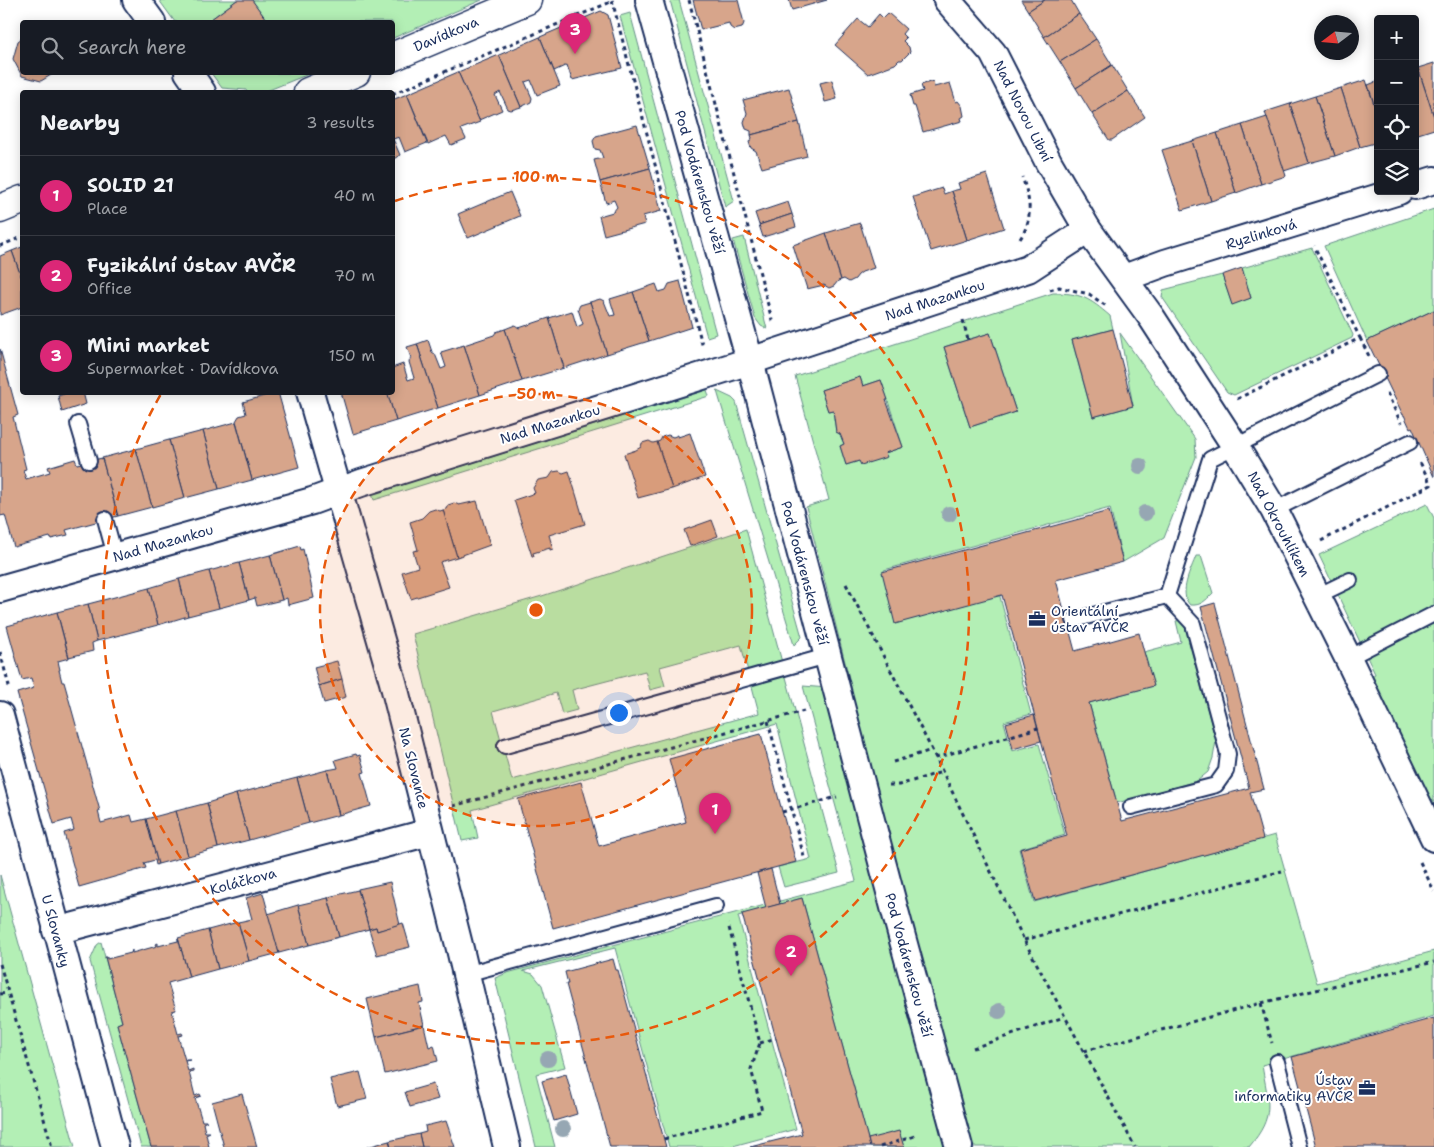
<!DOCTYPE html>
<html lang="en">
<head>
<meta charset="utf-8">
<style>
	:root { --surface:#171b24; --page:#20242c; --text:#f1f3f6; --muted:#9ea1a6; --line:#363941; --accent:#db2777 }
	body { margin:0; font-family:"Shantell Sans",sans-serif; background:var(--page); color:var(--text) }
	.controls { position:absolute; right:15px; top:15px; display:grid; overflow:hidden; border-radius:5px; box-shadow:0 2px 12px #0003 }
	.controls button { width:45px; height:45px; display:grid; place-items:center; padding:0; border:0; border-bottom:1px solid var(--line); background:var(--surface); color:var(--text); font:25px sans-serif }
	.compass { position:absolute; left:1314px; top:15px; width:45px; height:45px; border-radius:50%; background:var(--surface); box-shadow:0 2px 12px #0003; rotate:254deg }
	.you { position:absolute; left:618px; top:712px; width:18px; height:18px; margin:-12px; border:4px solid #fff; border-radius:50%; background:#1a73e8; box-shadow:0 0 0 8px #1a73e833 }
	.badge { display:grid; place-items:center; width:32px; height:32px; border-radius:50%; background:var(--accent); color:#fff; font-size:16px; font-weight:700 }
	.pin { position:absolute; translate:-50% -41px; filter:drop-shadow(0 1px 2px #0008) }
	.pin::after { content:''; position:absolute; top:26px; width:18px; height:15px; background:inherit; clip-path:polygon(0 0,100% 0,50% 100%) }
	.list { margin:0; padding:0; list-style:none }
	h2 { display:flex; justify-content:space-between; align-items:center; height:65px; margin:0; padding:0 20px; font-size:21px }
	h2 small { font-size:16px; font-weight:400; color:var(--muted) }
	.list li { display:grid; grid-template-columns:32px 1fr auto; gap:15px; align-items:center; box-sizing:border-box; height:80px; padding:0 20px; border-top:1px solid var(--line) }
	.list b { display:block; font-size:19px; white-space:nowrap }
	.list p { margin:0; font-size:16px; white-space:nowrap; color:var(--muted) }
	.list em { font-size:16px; font-style:normal; color:var(--muted) }
	.icon { flex:none; width:28px; height:28px; fill:none; stroke:currentColor; stroke-width:2; stroke-linecap:round; stroke-linejoin:round }
	.map { position:relative; flex:none; width:1434px; height:1147px; overflow:hidden }
	.search { position:absolute; background:var(--surface); box-shadow:0 2px 12px #0003; left:20px; top:20px; width:375px; height:55px; display:flex; align-items:center; gap:12px; box-sizing:border-box; padding:0 18px; border-radius:5px; color:var(--muted); font-size:19px }
	.panel { position:absolute; background:var(--surface); box-shadow:0 2px 12px #0003; left:20px; top:90px; width:375px; height:305px; border-radius:5px }
	.map>svg:first-child { display:block }
	.green { fill:#b3efb5; stroke:#678f8a; fill-rule:evenodd }
	.building { fill:#d7a58b; stroke:#1b2f5e }
	.lines { fill:none; stroke-linecap:round; stroke-linejoin:round }
	.service-casing { stroke:#1b2f5e; stroke-width:18 }
	.minor-casing { stroke:#1b2f5e; stroke-width:30 }
	.tertiary-casing { stroke:#1b2f5e; stroke-width:31 }
	.path { stroke:#1b2f5e; stroke-width:3; stroke-dasharray:4 4; stroke-linecap:butt }
	.service { stroke:#fff; stroke-width:14 }
	.minor { stroke:#fff; stroke-width:26 }
	.tertiary { stroke:#fff; stroke-width:28 }
	.tree { fill:#96a7b3 }
	.ring { fill:none; stroke:#e8590c; stroke-width:2.5; stroke-dasharray:9 6 }
	.labels { text-anchor:middle; dominant-baseline:central; stroke-width:4; stroke-linejoin:round; paint-order:stroke }
	.street-label { font-size:14px; fill:#1b2f5e; stroke:#fff }
	.poi-label { font-size:14px; fill:#1b2f5e; stroke:#fff; text-anchor:start }
	.centre { fill:#e8590c; stroke:#fff; stroke-width:2.5 }
	.ring-label { font-size:15px; text-anchor:middle; font-weight:bold; fill:#e8590c; stroke:#fff; stroke-width:4; stroke-linejoin:round; paint-order:stroke }
</style>
</head>
<body>
<div class="map">
<svg width="1434" height="1147" viewBox="0 0 1434 1147">
	<rect width="100%" height="100%" fill="#fff"/>
	<filter id="ink" filterUnits="userSpaceOnUse"><feTurbulence type="fractalNoise" baseFrequency=".02" numOctaves="2"/><feDisplacementMap in="SourceGraphic" scale="10" xChannelSelector="R" yChannelSelector="G"/><feConvolveMatrix kernelMatrix="1 2 1 2 8 2 1 2 1" color-interpolation-filters="sRGB"/></filter>
	<g filter="url(#ink)">
		<g class="green">
			<path d="M159,0H237L207,22H175Z"/>
			<path d="M252,0H482L393,38L392,22H268Z"/>
			<path d="M670,0H679L734,201L725,207Z"/>
			<path d="M630,13L716,334L707,337L620,16Z"/>
			<path d="M211,73H311L264,92H247L246,90L222,88Z"/>
			<path d="M1434,209V310L1367,341L1324,246Z"/>
			<path d="M744,237L767,329L761,326L755,318L733,240Z"/>
			<path d="M1312,248L1353,335L1352,338L1234,395L1227,392L1162,297L1163,290L1222,275L1232,304L1251,298L1242,268Z"/>
			<path d="M1053,293C1081,293 1089,298 1110,316L1113,329L1072,340L1093,417L1133,406L1120,333L1195,439L1196,457L1164,538L1123,562L1110,508L884,570L899,620L999,593L1031,714L1004,722L1012,751L1039,744L1065,835L1019,849L1034,902L1275,835L1317,983L1434,951V1016L1262,1065C1268,1103 1276,1115 1249,1147H870L802,898L738,916L796,1129L729,1147H669L615,948L523,971L533,974L542,985L565,1067L536,1074L555,1147H536L495,978L507,973L856,881L803,686L852,690L806,507L829,500L795,376ZM990,333L1016,412L970,427L944,347ZM860,377L863,386L881,380L903,447L885,453L886,456L859,461L846,465L840,446L844,444L840,434L836,432L833,410L828,411L821,390Z"/>
			<path d="M707,390L709,396L374,500L372,494Z"/>
			<path d="M717,391L732,398L736,402L802,637L794,645Z"/>
			<path d="M1427,504L1434,518V809L1369,677L1375,674L1319,555Z"/>
			<path d="M746,529L839,873L784,887L778,867L811,859L777,724L472,810L478,838L462,841L413,634L542,596ZM741,645L759,713L512,780L493,711L556,693L562,714L577,710L572,690L645,671L650,690L665,686L660,667Z"/>
			<path d="M1196,556H1201L1213,593C1205,601 1201,606 1190,605C1178,593 1191,570 1196,556Z"/>
			<path d="M1183,620L1216,741L1213,758L1208,772L1197,781L1117,803L1089,703L1153,686L1144,652L1181,642L1176,621Z"/>
			<path d="M0,875L75,1147H0Z"/>
			<path d="M101,942L122,1022L117,1024L151,1147H141L90,961L97,945Z"/>
		</g>
		<g class="building">
			<path d="M237,0H252L268,22H207Z"/>
			<path d="M693,0H738L744,23L742,28L734,30L730,27L729,23L701,30Z"/>
			<path d="M789,0H827L792,10Z"/>
			<path d="M1021,0H1045L1028,11Z"/>
			<path d="M1045,0H1071L1079,14L1044,37L1028,11Z"/>
			<path d="M601,11L608,15L622,68L572,80L567,65L554,71L540,37Z"/>
			<path d="M888,13L906,29L902,34L906,38L903,41L909,47L910,52L902,60H899L895,64L868,74L835,45L858,19L868,27L879,14L883,18Z"/>
			<path d="M1079,14L1096,39L1060,62L1044,37Z"/>
			<path d="M540,37L560,86L537,95L531,80L525,82L532,98L531,102L521,107L499,55Z"/>
			<path d="M22,38V72H56L41,81L22,76L13,59L18,41Z"/>
			<path d="M1096,39L1112,65L1076,88L1060,62Z"/>
			<path d="M499,55L521,107L511,110L508,109L500,92L495,95L502,110L479,120L458,72Z"/>
			<path d="M1434,63V117L1418,68Z"/>
			<path d="M1112,65L1128,91L1092,114L1076,88Z"/>
			<path d="M1418,68L1434,117V129L1415,135V69Z"/>
			<path d="M458,72L480,122L461,129L466,139L451,145L446,136L428,144L407,94Z"/>
			<path d="M832,80L837,99L825,102L820,83Z"/>
			<path d="M1366,80L1378,116V142L1360,147L1341,88Z"/>
			<path d="M933,81L934,87L950,83L956,102L958,101L962,106L964,116L961,118L962,121L923,132L915,106H913L910,95L923,91L921,85Z"/>
			<path d="M1378,81V116L1368,85Z"/>
			<path d="M789,88L799,122L751,135V131L746,129L744,122L747,113L743,100Z"/>
			<path d="M1341,88L1360,147L1335,156L1315,96Z"/>
			<path d="M1128,91L1145,117L1112,140H1109L1092,114Z"/>
			<path d="M407,94L427,143L405,152L399,137L393,139L400,155L392,160V100Z"/>
			<path d="M1315,96L1335,156L1309,163L1290,104Z"/>
			<path d="M1290,104L1309,163L1284,171L1265,112Z"/>
			<path d="M1267,117L1286,176L1261,184L1242,125Z"/>
			<path d="M799,122L807,156L762,168L756,151L751,148L749,142L752,138L751,135Z"/>
			<path d="M637,125L650,168L600,182L594,160L603,158L600,150L595,149L593,141L596,136Z"/>
			<path d="M1242,125L1261,184L1236,193L1217,133Z"/>
			<path d="M1217,133L1236,193L1211,201L1192,141Z"/>
			<path d="M1192,141L1211,201L1182,210L1162,150Z"/>
			<path d="M650,168L661,211L643,216L645,224L604,235L599,216L613,212L617,207L614,200L606,203L600,182Z"/>
			<path d="M987,174L1004,228L967,240L952,191L960,189L958,183Z"/>
			<path d="M942,188L944,194L952,191L967,240L931,251L913,197Z"/>
			<path d="M510,192L520,216L468,238L458,214Z"/>
			<path d="M788,202L792,214L759,225L755,213Z"/>
			<path d="M792,214L796,227L763,237L759,225Z"/>
			<path d="M860,223L874,268L862,272L858,275L855,279L849,282L844,279L841,280L826,233Z"/>
			<path d="M826,233L841,280L838,281L834,286L829,288L824,285L807,289L793,245Z"/>
			<path d="M22,247V279L12,251Z"/>
			<path d="M12,251L22,279V307L0,315V256Z"/>
			<path d="M1242,268L1251,298L1232,305L1222,275Z"/>
			<path d="M680,281L692,327L649,341L633,292L656,284L659,292L666,290L669,284Z"/>
			<path d="M633,292L649,341L607,354L590,302L600,299L604,301L610,316L615,315L610,299Z"/>
			<path d="M590,302L607,354L564,368L549,318L572,311L577,327L583,324L578,309L580,305Z"/>
			<path d="M1434,310V477L1412,427L1410,428L1404,415H1403L1367,341Z"/>
			<path d="M549,318L564,368L522,381L505,329L515,325L519,328Z"/>
			<path d="M505,329L522,381L480,395L464,345L494,335L496,332Z"/>
			<path d="M1113,329L1133,406L1093,417L1072,340Z"/>
			<path d="M990,333L1016,412L970,427L944,347Z"/>
			<path d="M428,340L432,352L435,354L441,369L446,367L441,352L464,345L480,395L438,408L417,344Z"/>
			<path d="M417,344L438,408L396,421L387,392H392V368L403,364L408,380L414,378L409,362L411,358L407,347Z"/>
			<path d="M0,349L18,415L13,417L26,469L23,470L26,479L50,472L48,467L75,459L77,464L102,458L118,516L66,530L68,535L51,539L50,537L14,547L5,515L0,516Z"/>
			<path d="M860,377L863,386L881,380L888,400H886L903,447L885,453L887,457L861,465L859,461L846,465L840,446L844,444L840,434L836,432L833,410L828,411L821,390Z"/>
			<path d="M70,392H83L86,404L62,412L58,396Z"/>
			<path d="M278,392L299,467L252,480L236,421L239,416L246,414L243,402Z"/>
			<path d="M341,392H387L396,421L353,434Z"/>
			<path d="M236,422L252,480L219,489L203,431Z"/>
			<path d="M203,431L219,489L185,498L169,440Z"/>
			<path d="M690,433L705,477L672,489L657,442L660,441L662,437L668,435L673,437L678,435V437Z"/>
			<path d="M169,440L185,498L152,507L136,449Z"/>
			<path d="M649,441L653,443L657,442L672,489L638,498L624,454L636,450L641,447L642,443Z"/>
			<path d="M136,449L152,507L118,516L102,458Z"/>
			<path d="M559,471L563,473L569,471L585,524L549,535L553,549L550,550V548L533,553L534,556H532L514,500L535,493L533,488L538,480L549,478L553,472Z"/>
			<path d="M477,501L490,545L457,557L443,510L446,509L448,505L454,503L459,505Z"/>
			<path d="M435,509L440,511L443,510L457,557L440,562L449,587L411,599L402,572L418,567L413,551L418,550L410,522L422,518L429,511Z"/>
			<path d="M1109,511L1123,562L1056,580L1075,651L1139,633L1144,652L1154,686L1089,703L1122,821L1249,788L1201,607L1215,603L1264,789L1250,792L1263,839L1035,901L1020,849L1067,836L1002,595L895,624L882,572Z"/>
			<path d="M712,520L718,536L690,546L684,530Z"/>
			<path d="M300,546L301,550L303,549L314,598L288,605L287,598L282,600L270,555Z"/>
			<path d="M270,555L282,600L257,606L255,598L249,600L239,563Z"/>
			<path d="M239,563L249,600L219,608L209,571Z"/>
			<path d="M209,571L219,608L188,616L179,579Z"/>
			<path d="M179,579L188,616L158,625L149,588Z"/>
			<path d="M149,588L158,625L97,641L88,604Z"/>
			<path d="M88,604L97,641L92,643L93,651L69,657L57,612Z"/>
			<path d="M57,612L69,658L58,661L60,670H59L62,682H64L100,811H98L101,823L131,815L133,822L146,819L158,864L156,865L155,860L144,863L146,868L79,887L64,833L74,830L71,819L54,824L17,693L34,688L31,678L22,680L7,626Z"/>
			<path d="M337,661L342,679L319,686L314,667Z"/>
			<path d="M342,679L346,697L324,703L319,686Z"/>
			<path d="M1034,715L1041,741L1013,749L1006,723Z"/>
			<path d="M761,734L796,862L553,928L518,799L581,782L599,846L686,822L669,759Z"/>
			<path d="M356,754L357,756L360,755L365,772L362,773L371,806L339,815L327,770L338,768L335,760Z"/>
			<path d="M327,770L339,815L309,823L297,778Z"/>
			<path d="M297,778L309,823L249,840L236,794Z"/>
			<path d="M236,794L249,840L218,848L207,803Z"/>
			<path d="M207,803L218,848L188,856L176,811Z"/>
			<path d="M176,811L188,856L158,864L146,819Z"/>
			<path d="M771,869L780,904L766,908L757,873Z"/>
			<path d="M390,882L400,925L377,931L376,927L369,929L358,889Z"/>
			<path d="M358,890L369,929L339,937L328,897Z"/>
			<path d="M263,893L279,953L249,961L238,922L252,919L246,898Z"/>
			<path d="M328,898L339,937L309,945L298,905Z"/>
			<path d="M802,898L868,1139L870,1147H750L802,1134L742,914Z"/>
			<path d="M298,905L309,945L279,953L268,914Z"/>
			<path d="M238,922L249,961L218,969L208,930Z"/>
			<path d="M403,923L410,947L377,955L369,929L376,927L377,931Z"/>
			<path d="M208,930L218,969L189,977L178,938Z"/>
			<path d="M178,938L189,977L168,983L176,1010L172,1011L178,1034L182,1033L183,1035L178,1036L185,1060H190L185,1061L188,1071L193,1069V1071L189,1072L195,1096L200,1094L201,1096L195,1098L202,1121H207L203,1123L205,1132H210L206,1134L209,1147H151L117,1024L122,1022L105,957H107V959L131,953L132,950V953L157,946L156,944L158,943V946L178,941Z"/>
			<path d="M613,959L616,970H618L666,1147H610L566,984H568L565,972Z"/>
			<path d="M420,986L423,1002L419,1003L424,1025L376,1037L367,999Z"/>
			<path d="M1434,1018V1147H1316L1292,1057Z"/>
			<path d="M424,1025L429,1047L434,1045L438,1061L385,1074L376,1037Z"/>
			<path d="M360,1072L367,1099L337,1106L330,1079Z"/>
			<path d="M566,1074L577,1114L554,1121L542,1081Z"/>
			<path d="M433,1084L438,1099L410,1107L405,1092Z"/>
			<path d="M242,1094L257,1147H224L212,1102Z"/>
			<path d="M446,1121L455,1147H422L419,1134L426,1132L425,1126Z"/>
			<path d="M899,1131L904,1147H870L868,1139Z"/>
			<path d="M419,1134L422,1147H391L389,1141Z"/>
			<path d="M389,1141L391,1147H367Z"/>
		</g>
		<g class="lines">
			<g class="service-casing">
				<g id="service">
					<path d="M78,424L89,461"/>
					<path d="M1274,510L1410,442"/>
					<path d="M105,519L115,556"/>
					<path d="M1317,596L1350,580"/>
					<path d="M1074,620L1167,596"/>
					<path d="M1348,658L1434,614"/>
					<path d="M505,746L827,656"/>
					<path d="M1131,807L1216,785L1226,771L1228,754L1193,624L1167,596L1210,459L1378,374"/>
					<path d="M466,974L716,906"/>
					<path d="M1277,1062L1299,1147"/>
				</g>
			</g>
			<g class="minor-casing">
				<g id="minor">
					<path d="M136,0L152,22"/>
					<path d="M649,0L750,361L895,911L959,1147"/>
					<path d="M947,0L993,53L1049,163L1088,230L1152,318L1235,446L1274,510L1348,658L1434,838"/>
					<path d="M188,72L202,92"/>
					<path d="M1415,186L1434,180"/>
					<path d="M1124,278L1165,263L1399,191"/>
					<path d="M310,392L393,682L460,949L507,1147"/>
					<path d="M0,589L312,501L361,483L750,361L1028,269L1088,230"/>
					<path d="M0,715L115,1147"/>
					<path d="M56,931L430,832"/>
				</g>
			</g>
			<g class="tertiary-casing">
				<g id="tertiary">
					<path d="M392,57L527,0"/>
					<path d="M308,92L356,72"/>
					<path d="M0,209L22,200"/>
				</g>
			</g>
			<g class="path">
				<path d="M612,0L703,348"/>
				<path d="M689,0L773,324"/>
				<path d="M392,94L613,1"/>
				<path d="M1020,239C1034,218 1030,199 1022,177"/>
				<path d="M0,246L22,237"/>
				<path d="M1050,290L1059,287L1089,294L1106,306"/>
				<path d="M963,320L968,340"/>
				<path d="M1360,338L1369,356"/>
				<path d="M1387,393L1401,423"/>
				<path d="M1237,399L1360,338L1314,246"/>
				<path d="M1321,541L1431,485L1419,460"/>
				<path d="M846,584L932,750L1024,940L1135,1147"/>
				<path d="M0,652L10,690"/>
				<path d="M768,721L804,857"/>
				<path d="M935,758L1038,728"/>
				<path d="M893,762L932,750"/>
				<path d="M889,785H899L942,772"/>
				<path d="M453,806L804,711"/>
				<path d="M782,812L837,797"/>
				<path d="M1420,862L1434,891"/>
				<path d="M1024,940L1282,871"/>
				<path d="M0,964L52,1147"/>
				<path d="M0,994L8,993"/>
				<path d="M1261,1003L1272,1043"/>
				<path d="M760,1043L776,1038"/>
				<path d="M973,1048L1064,1017"/>
				<path d="M1084,1051L1261,1003L1434,962"/>
				<path d="M664,1139L762,1111L751,1069L760,1043L728,924"/>
				<path d="M880,1147L918,1135"/>
			</g>
			<use href="#service" class="service"/>
			<use href="#minor" class="minor"/>
			<use href="#tertiary" class="tertiary"/>
		</g>
		<g class="tree">
			<circle cx="1140" cy="466" r="8"/>
			<circle cx="1145" cy="513" r="8"/>
			<circle cx="949" cy="514" r="8"/>
			<circle cx="999" cy="1011" r="8"/>
			<circle cx="548" cy="1059" r="8"/>
			<circle cx="563" cy="1129" r="8"/>
		</g>
	</g>
	<circle cx="536" cy="610" r="216" fill="#e8590c" fill-opacity=".12"/>
	<g class="ring">
		<circle cx="536" cy="610" r="216"/>
		<path d="M395 201A433 433 0 1 1 161 394"/>
	</g>
	<defs>
		<g id="office-bare" transform="scale(1.35)"><path d="M-6-3h4V-5.5h4V-3h4V5H-6ZM-1-4.5V-3h2v-1.5ZM-6 0V1H6V0Z" fill="#1b2f5e" stroke="#fff" stroke-width="2.5" paint-order="stroke"/></g>
	</defs>
	<g fill-rule="evenodd">
		<use href="#office-bare" x="1037" y="619"/>
		<use href="#office-bare" x="1367" y="1088"/>
	</g>
	<g class="labels">
		<g class="street-label">
			<text transform="translate(446 34) rotate(-23)">Davídkova</text>
			<text transform="translate(1023 111) rotate(63)">Nad Novou Libní</text>
			<text transform="translate(700 182) rotate(74)">Pod Vodárenskou věží</text>
			<text transform="translate(1261 234) rotate(-17)">Ryzlinková</text>
			<text transform="translate(935 300) rotate(-18)">Nad Mazankou</text>
			<text transform="translate(550 424) rotate(-17)">Nad Mazankou</text>
			<text transform="translate(1279 524) rotate(62)">Nad Okrouhlíkem</text>
			<text transform="translate(163 543) rotate(-16)">Nad Mazankou</text>
			<text transform="translate(805 573) rotate(75)">Pod Vodárenskou věží</text>
			<text transform="translate(414 768) rotate(76)">Na Slovance</text>
			<text transform="translate(243 881) rotate(-15)">Koláčkova</text>
			<text transform="translate(56 931) rotate(75)">U Slovanky</text>
			<text transform="translate(909 965) rotate(75)">Pod Vodárenskou věží</text>
		</g>
		<g class="poi-label">
			<text x="1051" y="611">Orientální<tspan x="1051" dy="16">ústav AVČR</tspan></text>
			<text x="1353" y="1080" text-anchor="end">Ústav<tspan x="1353" dy="16">informatiky AVČR</tspan></text>
		</g>
	</g>
	<circle cx="536" cy="610" r="8" class="centre"/>
	<g class="ring-label">
		<text x="536" y="182">100 m</text>
		<text x="536" y="399">50 m</text>
	</g>
</svg>
<div class="controls">
<button>+</button>
<button>−</button>
<button><svg class="icon" aria-label="locate" viewBox="0 0 24 24"><circle cx="12" cy="12" r="6"/><path d="M12 2v4M12 18v4M2 12h4M18 12h4"/></svg></button>
<button><svg class="icon" aria-label="layers" viewBox="0 0 24 24"><path d="M12 4l9 5-9 5-9-5zM3 14l9 5 9-5"/></svg></button>
</div>
<svg class="compass" viewBox="-18 -18 36 36"><path d="M0-13l5 13h-10z" fill="#e53935"/><path d="M0 13l5-13h-10z" fill="#9ea1a6"/></svg>
<div class="you"></div>
<div class="pin badge" style="left:715px;top:834px">1</div>
<div class="pin badge" style="left:791px;top:976px">2</div>
<div class="pin badge" style="left:575px;top:54px">3</div>
<div class="search"><svg class="icon" aria-label="search" viewBox="0 0 24 24"><circle cx="10" cy="10" r="6"/><path d="M15 15l6 6"/></svg>Search here</div>
<section class="panel">
<h2>Nearby<small>3 results</small></h2>
<ul class="list">
<li><span class="badge">1</span><div><b>SOLID 21</b><p>Place</p></div><em>40 m</em></li>
<li><span class="badge">2</span><div><b>Fyzikální ústav AVČR</b><p>Office</p></div><em>70 m</em></li>
<li><span class="badge">3</span><div><b>Mini market</b><p>Supermarket · Davídkova</p></div><em>150 m</em></li>
</ul>
</section>
</div>
</body>
</html>
